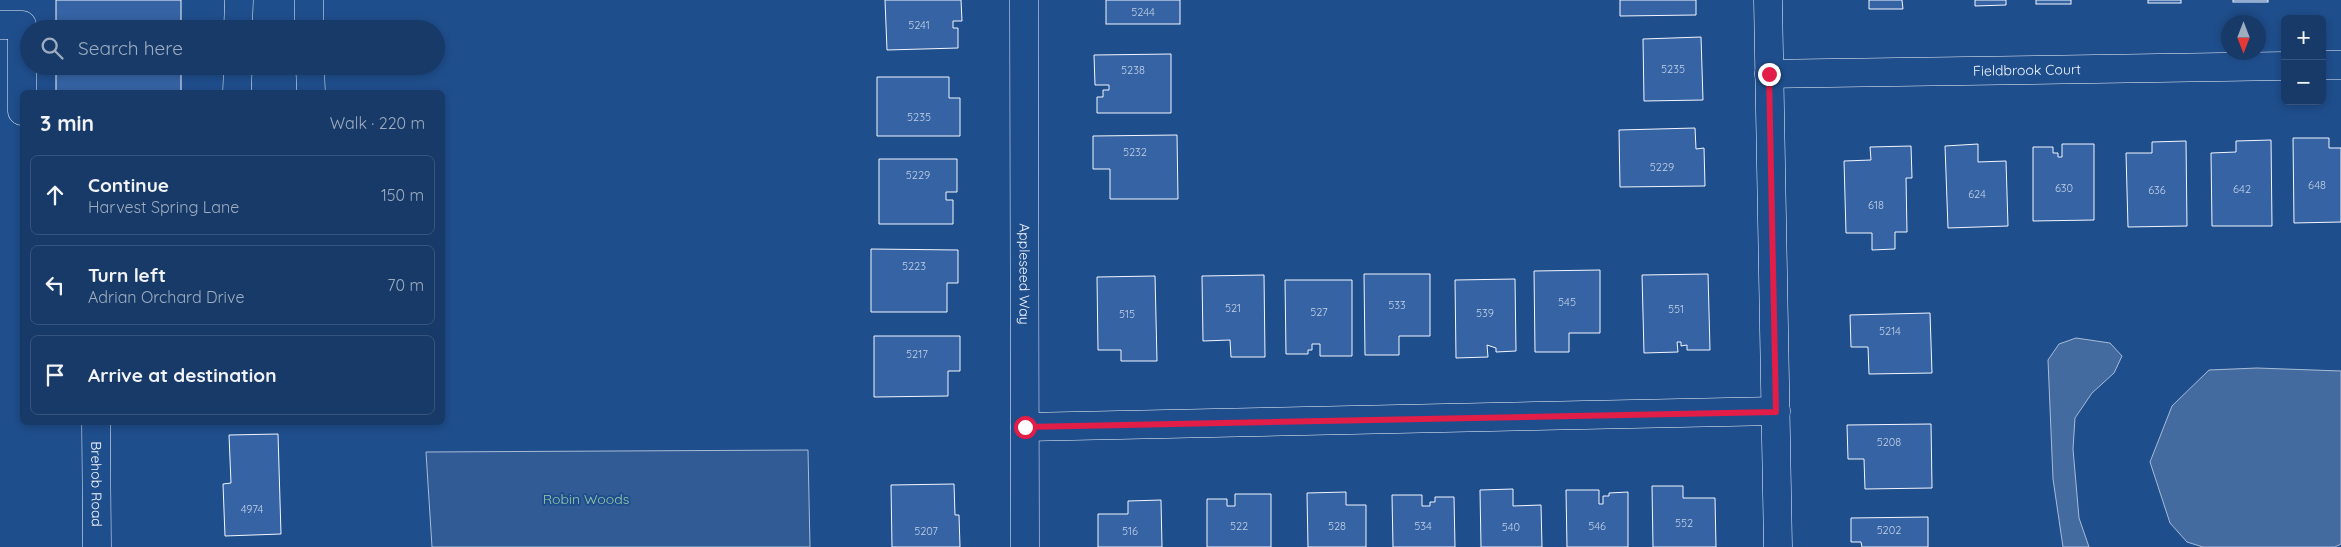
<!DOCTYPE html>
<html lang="en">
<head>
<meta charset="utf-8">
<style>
	:root { --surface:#173a69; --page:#20416f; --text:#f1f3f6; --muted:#9eadc0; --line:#36547d }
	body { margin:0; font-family:Quicksand,sans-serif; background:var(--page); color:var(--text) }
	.controls { position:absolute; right:15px; top:15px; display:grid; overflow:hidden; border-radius:8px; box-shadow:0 2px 8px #0003 }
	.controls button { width:45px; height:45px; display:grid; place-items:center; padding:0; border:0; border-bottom:1px solid var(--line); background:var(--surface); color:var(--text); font:25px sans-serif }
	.compass { position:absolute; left:2221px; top:15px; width:45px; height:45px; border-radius:50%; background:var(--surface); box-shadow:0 2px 8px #0003; rotate:180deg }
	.stop { position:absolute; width:15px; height:15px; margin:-11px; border:4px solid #e11d48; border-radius:50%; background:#fff }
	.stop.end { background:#e11d48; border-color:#fff; box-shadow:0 1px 5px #0008 }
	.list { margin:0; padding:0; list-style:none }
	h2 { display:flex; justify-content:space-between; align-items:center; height:65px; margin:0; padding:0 20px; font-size:21px }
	h2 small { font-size:16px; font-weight:400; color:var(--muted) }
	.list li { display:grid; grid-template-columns:32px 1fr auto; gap:15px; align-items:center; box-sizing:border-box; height:80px; margin:0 10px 10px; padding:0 10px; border:1px solid var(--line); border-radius:8px }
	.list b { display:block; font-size:19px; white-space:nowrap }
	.list p { margin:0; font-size:16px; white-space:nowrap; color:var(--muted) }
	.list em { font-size:16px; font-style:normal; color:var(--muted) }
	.icon { flex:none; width:28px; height:28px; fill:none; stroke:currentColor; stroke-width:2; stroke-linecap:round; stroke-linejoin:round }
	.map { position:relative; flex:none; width:2341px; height:547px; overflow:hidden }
	.search { position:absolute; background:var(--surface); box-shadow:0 2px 8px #0003; left:20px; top:20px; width:425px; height:55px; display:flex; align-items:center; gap:12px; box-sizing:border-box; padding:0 18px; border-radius:28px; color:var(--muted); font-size:19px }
	.panel { position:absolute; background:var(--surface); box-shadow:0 2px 8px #0003; left:20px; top:90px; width:425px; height:335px; border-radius:8px }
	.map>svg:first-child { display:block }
	.built { fill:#305b95; stroke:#a8bbd7 }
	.water { fill:#446ba0; stroke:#a8bbd7 }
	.building { fill:#3563a3; stroke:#f2f6ff }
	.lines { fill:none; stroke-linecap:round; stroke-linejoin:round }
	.minor-casing { stroke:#f2f6ff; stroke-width:29 }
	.minor { stroke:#1f4e8c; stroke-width:28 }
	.route { stroke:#e11d48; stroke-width:6 }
	.labels { text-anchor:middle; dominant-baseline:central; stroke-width:4; stroke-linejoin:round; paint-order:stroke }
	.number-label { font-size:11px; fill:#c3d1e8 }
	.street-label { font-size:14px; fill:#f2f6ff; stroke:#1f4e8c }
	.park-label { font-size:14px; fill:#97c8a6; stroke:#1f4e8c }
</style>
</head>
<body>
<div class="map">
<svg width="2341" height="547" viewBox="0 0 2341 547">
	<rect width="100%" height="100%" fill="#1f4e8c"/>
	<path class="built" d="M808,450L810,547H432L426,452Z"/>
	<g class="water">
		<path d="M2076,338L2110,343L2122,356L2114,373L2092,393L2075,418L2073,449L2079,518L2089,547H2063L2053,479L2048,360L2059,344Z"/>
		<path d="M2257,368L2341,371V544L2335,547H2203L2187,542L2170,523L2150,462L2172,406L2209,370Z"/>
	</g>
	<g class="building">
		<rect x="56" y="0" width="125" height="29"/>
		<path d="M885,0H961L962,21H953V28H958V48L887,50Z"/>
		<rect x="1106" y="0" width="74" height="24"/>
		<path d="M1620,0H1696V15L1620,16Z"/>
		<path d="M1869,0H1902L1903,9H1869Z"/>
		<path d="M1975,0H2006V5L1975,6Z"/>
		<rect x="2036" y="0" width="35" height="4"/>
		<rect x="2148" y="0" width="33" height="3"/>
		<rect x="2233" y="0" width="35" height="2"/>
		<path d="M1701,37L1703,100L1644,101L1643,39Z"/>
		<path d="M1171,54V113H1097V97H1103V90H1109V85H1095L1094,55Z"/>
		<rect x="56" y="66" width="125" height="26"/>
		<path d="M877,77H949V98H960V136H877Z"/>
		<path d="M1695,128L1696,149L1704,148L1705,186L1620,187L1619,130Z"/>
		<path d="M1177,135L1178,199H1110V169H1093V136Z"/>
		<path d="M2293,138H2329V148H2341V222L2294,223Z"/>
		<path d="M2271,140L2272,226H2212L2211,153L2236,152V141Z"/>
		<path d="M2186,141L2187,226L2128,227L2126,153H2152V142Z"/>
		<path d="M1978,144V162L2006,161L2008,226L1948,228L1945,146Z"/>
		<path d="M2062,144H2094V220L2033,221V147H2053V153H2058V157H2062Z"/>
		<path d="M1911,146L1912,178H1906L1907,232H1895V249L1872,250V233H1846L1844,161L1871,160L1870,147Z"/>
		<path d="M879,159H957V192H946V200H953V224H879Z"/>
		<path d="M871,249L958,250V283H947V312H871Z"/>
		<path d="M1600,270V333H1569V352H1535L1534,271Z"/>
		<path d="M1364,274H1430V336H1399V355H1365Z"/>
		<path d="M1708,274L1710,350H1687V345L1681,346V342H1677L1678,352L1644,353L1642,275Z"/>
		<path d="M1264,275L1265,357H1231L1230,340L1203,341L1202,276Z"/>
		<path d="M1155,276L1157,361H1121V350H1098L1097,277Z"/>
		<path d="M1515,279L1516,351L1496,352V348L1487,345L1488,357L1456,358L1455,280Z"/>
		<path d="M1285,280H1352V356H1320V344H1312V350H1308V354H1286Z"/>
		<path d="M1930,313L1932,373L1869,374L1868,347H1851L1850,315Z"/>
		<path d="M874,336H960V371H948V396L874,397Z"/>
		<path d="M1931,424L1932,488L1865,489L1864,459H1848L1847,425Z"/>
		<path d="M278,434L281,534L225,536L223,484L231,483L229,435Z"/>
		<path d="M954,484L955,515H959L960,547H892L891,485Z"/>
		<path d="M1652,486H1683V498H1715L1716,547H1653Z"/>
		<path d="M1513,489V506L1541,505L1542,547H1481L1480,490Z"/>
		<path d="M1566,490H1599V504H1603V496H1609V493L1628,492V547H1567Z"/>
		<path d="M1346,492V505H1366V547H1308L1307,493Z"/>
		<path d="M1235,494H1271V547H1207V499H1227V506H1235Z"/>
		<path d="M1392,495H1422V506H1430V502H1435V497H1454L1455,547H1393Z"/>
		<path d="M1161,500L1162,547H1098V514H1128V501Z"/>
		<path d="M1928,517V547H1862L1861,542H1851V518Z"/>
	</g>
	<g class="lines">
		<g class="minor-casing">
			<g id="minor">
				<path d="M309,0V29"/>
				<path id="s1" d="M1024,0L1025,547"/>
				<path d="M1768,0L1778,547"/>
				<path d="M0,25H22V111"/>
				<path d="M238,29L239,0"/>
				<path d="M2322,65H2341"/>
				<path d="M310,66L311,92"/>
				<path id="s2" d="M1769,74L2285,66"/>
				<path d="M237,92L238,66"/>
				<path id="s3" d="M96,422L97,547"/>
				<path d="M1025,427L1776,411"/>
			</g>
		</g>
		<use href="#minor" class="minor"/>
	</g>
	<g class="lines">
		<path class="route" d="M1025,427L1776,412L1769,74"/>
	</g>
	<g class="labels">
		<g class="number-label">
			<text x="1143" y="12">5244</text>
			<text x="919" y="25">5241</text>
			<text x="1673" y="69">5235</text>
			<text x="1133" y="70">5238</text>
			<text x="919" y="117">5235</text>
			<text x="1135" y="152">5232</text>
			<text x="1662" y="167">5229</text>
			<text x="918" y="175">5229</text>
			<text x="2317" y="185">648</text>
			<text x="2064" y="188">630</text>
			<text x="2242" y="189">642</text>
			<text x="2157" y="190">636</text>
			<text x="1977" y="194">624</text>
			<text x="1876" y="205">618</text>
			<text x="914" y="266">5223</text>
			<text x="1567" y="302">545</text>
			<text x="1397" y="305">533</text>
			<text x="1233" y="308">521</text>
			<text x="1676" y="309">551</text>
			<text x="1319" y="312">527</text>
			<text x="1485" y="313">539</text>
			<text x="1127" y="314">515</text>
			<text x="1890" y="331">5214</text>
			<text x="917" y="354">5217</text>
			<text x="1889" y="442">5208</text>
			<text x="252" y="509">4974</text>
			<text x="1684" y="523">552</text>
			<text x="1239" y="526">522</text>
			<text x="1337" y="526">528</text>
			<text x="1423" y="526">534</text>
			<text x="1597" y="526">546</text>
			<text x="1511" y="527">540</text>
			<text x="1889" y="530">5202</text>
			<text x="926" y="531">5207</text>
			<text x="1130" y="531">516</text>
		</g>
		<g class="street-label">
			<text stroke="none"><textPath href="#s2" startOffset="258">Fieldbrook Court</textPath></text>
			<text stroke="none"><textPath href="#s1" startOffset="274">Appleseed Way</textPath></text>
			<text stroke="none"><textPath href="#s3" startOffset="62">Brehob Road</textPath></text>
		</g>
		<g class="park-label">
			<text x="586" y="499">Robin Woods</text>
		</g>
	</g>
</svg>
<div class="controls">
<button>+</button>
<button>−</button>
</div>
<svg class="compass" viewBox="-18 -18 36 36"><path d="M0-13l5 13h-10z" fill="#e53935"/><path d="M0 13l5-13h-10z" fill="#9eadc0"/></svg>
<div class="stop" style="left:1025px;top:427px"></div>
<div class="stop end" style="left:1769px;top:74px"></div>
<div class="search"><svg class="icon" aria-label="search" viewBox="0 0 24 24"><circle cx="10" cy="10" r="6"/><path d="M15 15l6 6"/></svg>Search here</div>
<section class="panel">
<h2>3 min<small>Walk · 220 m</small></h2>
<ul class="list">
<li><svg class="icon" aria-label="ahead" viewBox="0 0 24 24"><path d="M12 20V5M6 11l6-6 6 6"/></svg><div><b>Continue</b><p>Harvest Spring Lane</p></div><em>150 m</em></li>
<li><svg class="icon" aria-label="left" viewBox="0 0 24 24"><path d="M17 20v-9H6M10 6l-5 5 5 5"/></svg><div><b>Turn left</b><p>Adrian Orchard Drive</p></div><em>70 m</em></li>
<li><svg class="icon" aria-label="arrive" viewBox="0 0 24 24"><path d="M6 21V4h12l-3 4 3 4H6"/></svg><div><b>Arrive at destination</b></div></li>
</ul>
</section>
</div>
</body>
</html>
